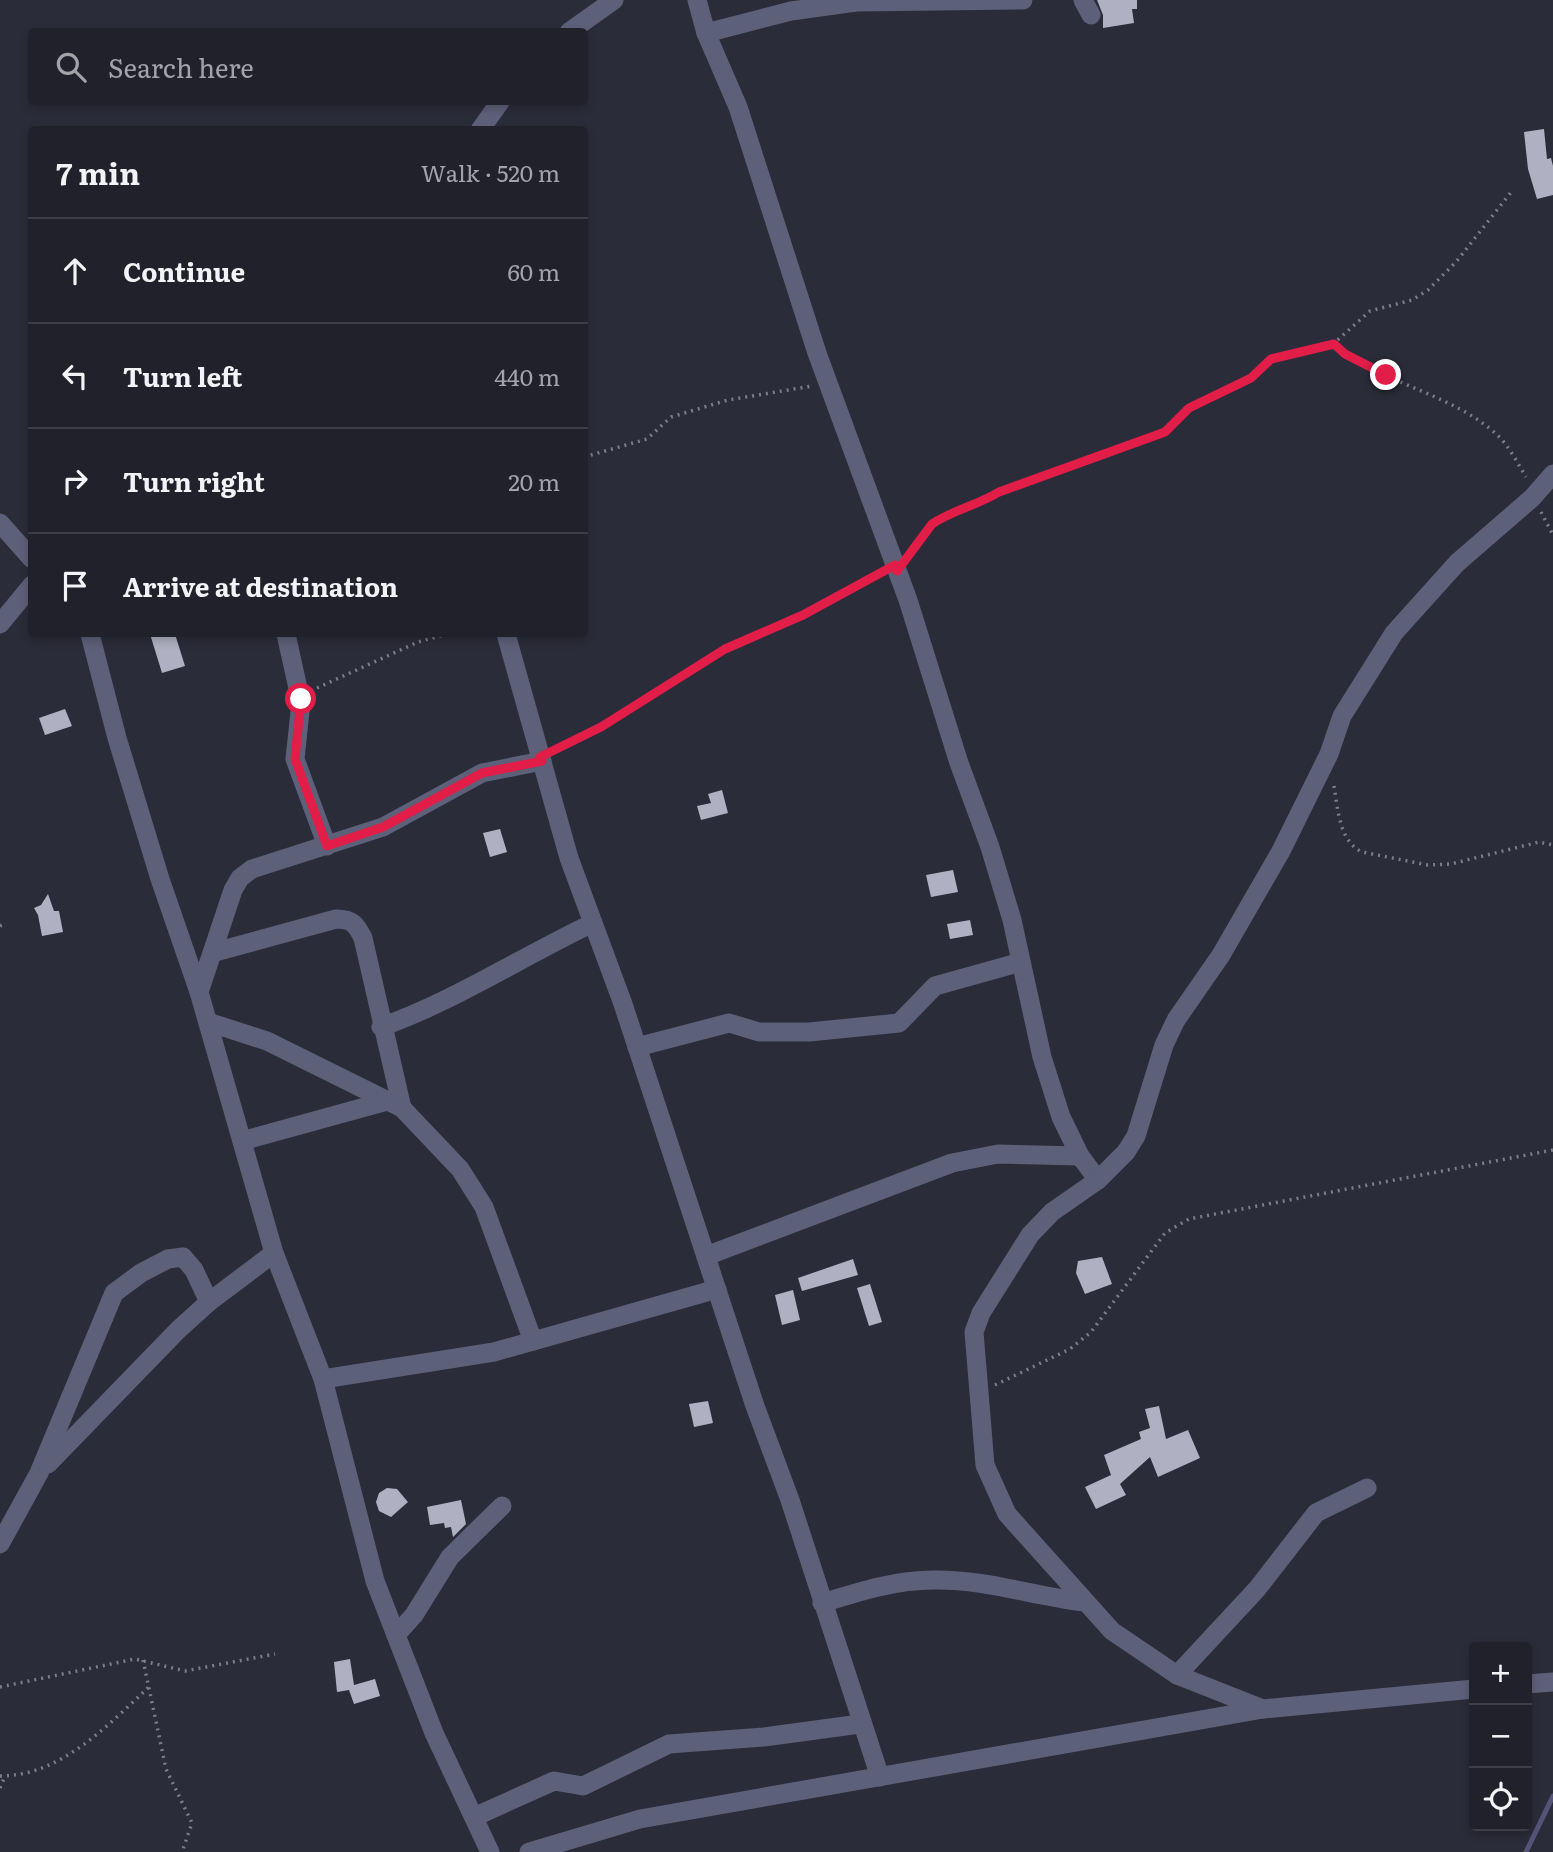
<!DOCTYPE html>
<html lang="en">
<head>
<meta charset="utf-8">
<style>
	:root { --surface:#20212b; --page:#282933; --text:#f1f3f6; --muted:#a2a3a9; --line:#3d3e47 }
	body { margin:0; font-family:Literata,serif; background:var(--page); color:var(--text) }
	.controls { position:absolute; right:21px; bottom:21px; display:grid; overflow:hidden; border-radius:7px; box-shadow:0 4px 10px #0003 }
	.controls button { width:63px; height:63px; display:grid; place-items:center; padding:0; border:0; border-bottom:2px solid var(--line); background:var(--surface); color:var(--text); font:35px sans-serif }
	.stop { position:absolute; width:21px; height:21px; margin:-16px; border:5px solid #e11d48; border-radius:50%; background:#fff }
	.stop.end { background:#e11d48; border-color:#fff; box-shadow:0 2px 7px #0008 }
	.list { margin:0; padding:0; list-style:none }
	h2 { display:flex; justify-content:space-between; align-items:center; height:91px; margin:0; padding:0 28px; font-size:30px }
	h2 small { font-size:23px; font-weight:400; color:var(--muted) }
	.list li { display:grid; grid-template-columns:46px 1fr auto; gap:21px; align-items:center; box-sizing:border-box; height:105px; padding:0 28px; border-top:2px solid var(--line) }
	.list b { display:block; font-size:26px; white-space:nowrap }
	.list em { font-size:23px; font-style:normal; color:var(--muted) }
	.icon { flex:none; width:38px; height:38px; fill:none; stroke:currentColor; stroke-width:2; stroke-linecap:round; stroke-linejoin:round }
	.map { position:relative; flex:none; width:1553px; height:1852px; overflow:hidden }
	.search { position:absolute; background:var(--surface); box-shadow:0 4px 10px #0003; left:28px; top:28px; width:560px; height:77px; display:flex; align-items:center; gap:18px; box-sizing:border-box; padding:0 24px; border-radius:7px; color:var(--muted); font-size:26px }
	.panel { position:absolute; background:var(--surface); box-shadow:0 4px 10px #0003; left:28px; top:126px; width:560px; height:511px; border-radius:7px }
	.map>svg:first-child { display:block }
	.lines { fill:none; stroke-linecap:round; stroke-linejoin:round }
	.stream { stroke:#565379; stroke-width:5 }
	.building { fill:#afb1c2 }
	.path { stroke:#7c7d88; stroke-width:3.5; stroke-dasharray:2 5; stroke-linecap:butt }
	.minor { stroke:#5d6079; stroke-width:19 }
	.tertiary { stroke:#5d6079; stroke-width:19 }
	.route { stroke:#e11d48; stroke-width:9 }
</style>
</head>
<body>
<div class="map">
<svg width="1553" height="1852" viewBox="0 0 1553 1852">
	<rect width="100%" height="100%" fill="#2b2c39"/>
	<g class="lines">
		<path class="stream" d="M1526,1852L1553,1796"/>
	</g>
	<g class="building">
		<path d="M1097,0H1137V9H1132L1134,23L1103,28V15Z"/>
		<path d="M1544,129L1547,159L1551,158L1553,166V195L1537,199L1528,169L1524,132Z"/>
		<path d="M150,634H175L185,666L162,673Z"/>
		<path d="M65,709L72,726L45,735L39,718Z"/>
		<path d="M722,790L728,813L701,820L697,806L711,803L708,794Z"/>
		<path d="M500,829L507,852L490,857L483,833Z"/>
		<path d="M953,870L958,892L931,897L926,875Z"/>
		<path d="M48,894L54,911H59L63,932L42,936L38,915L34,908L41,905Z"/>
		<path d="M970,920L973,935L950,939L947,924Z"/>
		<path d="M1102,1257L1112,1284L1085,1294L1076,1273L1078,1261Z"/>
		<path d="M853,1259L858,1275L802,1291L798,1278Z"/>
		<path d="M870,1284L882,1322L869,1326L857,1288Z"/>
		<path d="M793,1290L800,1320L782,1325L775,1295Z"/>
		<path d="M708,1401L713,1423L694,1427L689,1404Z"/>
		<path d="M1159,1406L1166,1439L1188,1430L1200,1458L1158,1477L1150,1457L1120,1484L1126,1495L1096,1509L1085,1487L1111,1475L1104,1455L1141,1439L1139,1432L1150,1428L1145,1409Z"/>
		<path d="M387,1488L397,1489L408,1502L391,1517L379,1511L376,1502L379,1493Z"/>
		<path d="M461,1500L466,1524L453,1537L451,1527L445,1528L444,1523L430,1525L427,1507Z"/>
		<path d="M350,1659L354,1685L375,1679L380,1696L354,1704L349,1690L337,1692L334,1662Z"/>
	</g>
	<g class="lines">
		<g class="path">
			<path d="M1334,344C1380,384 1449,392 1495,433C1508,444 1517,462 1526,477"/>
			<path d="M584,457L647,439L671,417L728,400L812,386"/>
			<path d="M1541,512L1553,535"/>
			<path d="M909,555L932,524L999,492L1165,432L1189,408L1251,378L1271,359L1332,345L1370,311L1412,300L1428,290L1456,262L1512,191"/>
			<path d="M317,688L418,642L447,634"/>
			<path d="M557,749L601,727L691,668L803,615L881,573"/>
			<path d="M1334,786C1338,809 1339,841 1362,852L1428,865L1451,864L1539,842L1553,845"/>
			<path d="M0,926L2,925"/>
			<path d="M995,1385L1070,1349L1091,1332L1165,1233L1189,1219L1553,1150"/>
			<path d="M143,1660L166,1769L192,1823L182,1852"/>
			<path d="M0,1687L135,1659L185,1671L275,1654"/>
			<path d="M0,1776C61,1776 108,1725 150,1686"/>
			<path d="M0,1788L5,1776"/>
		</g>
		<g class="minor">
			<path d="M697,0L706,33L738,107L817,353L908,600L959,763L990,847L1012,920L1042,1057L1061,1117L1080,1156L1098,1180"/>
			<path d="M1083,0L1091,15"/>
			<path d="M569,32L614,0"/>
			<path d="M706,33L791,11L856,2L1023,0"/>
			<path d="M480,130L500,102"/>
			<path d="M0,523L32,559"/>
			<path d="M0,624L32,585"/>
			<path d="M90,634L117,738L160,879L199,992L274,1253L323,1379L375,1581L434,1733L490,1852"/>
			<path d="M286,634L301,702L295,759L327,846"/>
			<path d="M506,634L569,858L623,1004L755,1406L790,1500L880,1777"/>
			<path d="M215,952L336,919C352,919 356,924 363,938L402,1108"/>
			<path d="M199,992L233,890L240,878L252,869L383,827L482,773L542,761"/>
			<path d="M208,1022L267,1041L402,1108L460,1169L484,1207L533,1341"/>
			<path d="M381,1027C455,1001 521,957 593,923"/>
			<path d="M637,1047L729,1023L759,1032H809L899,1023L935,986L1021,962"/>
			<path d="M242,1141L387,1101"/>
			<path d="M706,1256L952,1163L998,1154L1080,1156"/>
			<path d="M323,1379L494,1352L717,1289"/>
			<path d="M48,1464L178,1330L209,1302L274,1253"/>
			<path d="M0,1544L39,1473L114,1293L141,1273L168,1259L183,1257L194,1270L209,1302"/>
			<path d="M822,1603C858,1592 895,1580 933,1580C985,1579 1033,1596 1084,1602"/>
			<path d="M396,1635L414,1615L450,1557L502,1506"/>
			<path d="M1177,1675L1257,1589L1316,1513L1367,1488"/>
			<path d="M1263,1709L1177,1675L1112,1631L1007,1514L985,1465L974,1332L981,1313L1030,1235L1052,1212L1098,1180L1126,1152L1136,1136L1164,1045L1176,1020L1221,955L1281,851L1329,754L1342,716L1394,633L1457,563L1532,498L1553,474"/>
			<path d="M474,1817L554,1781L583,1786L669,1744L764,1737L860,1724"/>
		</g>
		<g class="tertiary">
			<path d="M1527,1684L1553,1682"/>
			<path d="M529,1852L640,1819L1263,1709L1474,1689"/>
		</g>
	</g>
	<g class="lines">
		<path class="route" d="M301,699L295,759L327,846L383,827L482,773L542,761L540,757L601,727L725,649L803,615L895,565L897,571L932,524C953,510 978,505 999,492L1165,432L1189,408L1251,378L1271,359L1334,344L1345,354L1386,375"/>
	</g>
</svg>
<div class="controls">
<button>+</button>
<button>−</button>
<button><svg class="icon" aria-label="locate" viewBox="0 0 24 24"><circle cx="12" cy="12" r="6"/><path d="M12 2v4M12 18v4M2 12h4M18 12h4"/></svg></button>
</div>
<div class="stop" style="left:301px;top:699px"></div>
<div class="stop end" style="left:1386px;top:375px"></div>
<div class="search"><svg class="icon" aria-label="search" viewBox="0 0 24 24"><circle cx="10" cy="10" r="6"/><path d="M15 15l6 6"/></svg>Search here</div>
<section class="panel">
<h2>7 min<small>Walk · 520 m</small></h2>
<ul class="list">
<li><svg class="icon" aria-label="ahead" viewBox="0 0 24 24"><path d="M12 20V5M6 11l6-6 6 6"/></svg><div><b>Continue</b></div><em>60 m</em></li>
<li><svg class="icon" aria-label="left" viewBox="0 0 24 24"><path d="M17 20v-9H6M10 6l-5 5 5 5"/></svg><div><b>Turn left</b></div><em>440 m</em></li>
<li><svg class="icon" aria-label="right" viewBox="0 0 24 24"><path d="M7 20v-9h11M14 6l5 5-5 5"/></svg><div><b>Turn right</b></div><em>20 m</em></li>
<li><svg class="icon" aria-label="arrive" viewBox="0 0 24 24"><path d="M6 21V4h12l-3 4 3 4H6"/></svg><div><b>Arrive at destination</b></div></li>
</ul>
</section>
</div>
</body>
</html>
